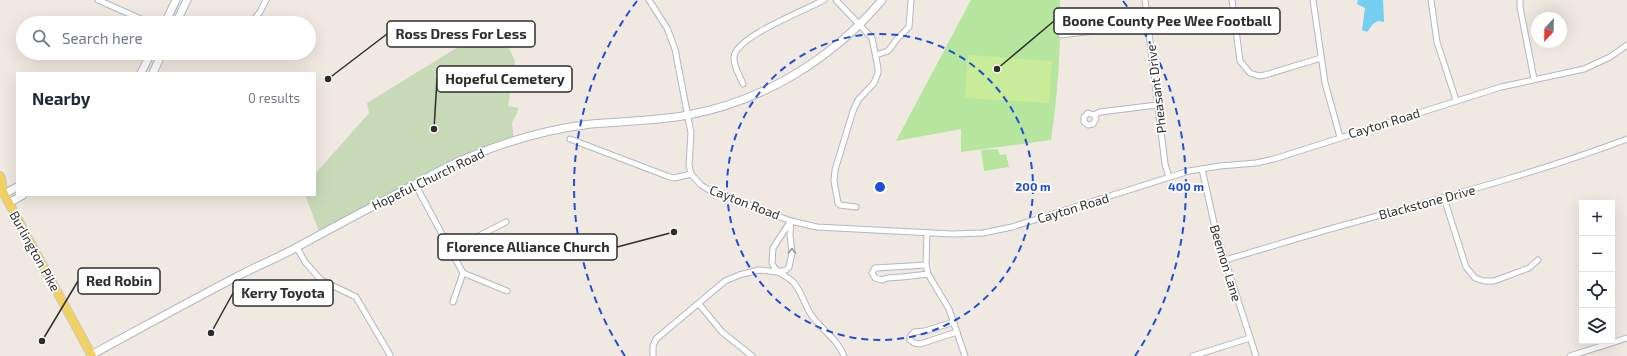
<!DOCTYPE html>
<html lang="en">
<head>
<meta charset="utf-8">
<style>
	:root { --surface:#fff; --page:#f6f6f7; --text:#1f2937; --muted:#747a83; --line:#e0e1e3 }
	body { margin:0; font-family:"Exo 2",sans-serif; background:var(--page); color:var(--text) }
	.controls { position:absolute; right:12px; bottom:12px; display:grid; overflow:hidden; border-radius:0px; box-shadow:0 4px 16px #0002 }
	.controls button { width:36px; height:36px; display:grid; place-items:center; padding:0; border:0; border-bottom:1px solid var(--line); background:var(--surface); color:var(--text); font:20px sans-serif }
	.compass { position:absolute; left:1531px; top:12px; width:36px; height:36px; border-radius:50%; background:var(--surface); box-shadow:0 4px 16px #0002; rotate:202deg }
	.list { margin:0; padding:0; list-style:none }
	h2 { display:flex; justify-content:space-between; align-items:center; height:52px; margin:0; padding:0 16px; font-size:17px }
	h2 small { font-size:13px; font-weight:400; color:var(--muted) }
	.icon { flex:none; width:22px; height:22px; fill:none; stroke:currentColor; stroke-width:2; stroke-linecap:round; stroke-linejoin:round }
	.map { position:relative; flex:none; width:1627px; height:356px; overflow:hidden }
	.search { position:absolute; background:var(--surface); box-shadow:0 4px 16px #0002; left:16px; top:16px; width:300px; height:44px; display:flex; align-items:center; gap:10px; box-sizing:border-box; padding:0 14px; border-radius:22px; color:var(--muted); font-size:15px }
	.panel { position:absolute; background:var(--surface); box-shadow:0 4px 16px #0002; left:16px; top:72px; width:300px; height:124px; border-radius:0px }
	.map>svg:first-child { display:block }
	.green { fill:#b6e59e }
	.cemetery { fill:#c8d9b8 }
	.pitch { fill:#c9ec9a }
	.water { fill:#75cff0 }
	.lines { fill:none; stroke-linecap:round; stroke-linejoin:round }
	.minor-casing { stroke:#b4b7c1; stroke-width:7 }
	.secondary-casing { stroke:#b4b7c1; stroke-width:9 }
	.primary-casing { stroke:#c9c9c9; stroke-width:10 }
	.minor { stroke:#fff; stroke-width:5 }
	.secondary { stroke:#fff; stroke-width:7 }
	.primary { stroke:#f2d163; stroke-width:8 }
	.oneway { stroke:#969696 }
	.ring { fill:none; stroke:#1d4ed8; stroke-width:2; stroke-dasharray:7 5 }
	.labels { text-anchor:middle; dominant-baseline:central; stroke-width:3.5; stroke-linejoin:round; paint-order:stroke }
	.street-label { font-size:13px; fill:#2e2e2e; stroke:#fff }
	.centre { fill:#1d4ed8; stroke:#fff; stroke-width:2 }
	.ring-label { font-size:12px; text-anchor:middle; font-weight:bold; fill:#1d4ed8; stroke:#fff; stroke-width:3.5; stroke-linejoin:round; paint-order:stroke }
	.leader { fill:none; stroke:#2e2e2e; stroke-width:1.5 }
	.callout-dot { fill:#2e2e2e; stroke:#fff; stroke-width:1.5 }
	.callout { fill:#fff; stroke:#2e2e2e; stroke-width:1.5 }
	.callout-label { font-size:14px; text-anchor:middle; font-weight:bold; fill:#2e2e2e }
</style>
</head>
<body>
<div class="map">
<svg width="1627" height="356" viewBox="0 0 1627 356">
	<rect width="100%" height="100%" fill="#efe9e1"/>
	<g class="green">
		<path d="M971,0H1060C1061,47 1058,93 1051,140L961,152V129L896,141Z"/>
		<path d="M998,149L1000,155L1006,154L1009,167L984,171L981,150Z"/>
	</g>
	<path class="cemetery" d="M497,23L515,61L508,106L519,108L512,123L514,140L486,150L320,234L305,195H315V174L369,113L367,103Z"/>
	<path class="pitch" d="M968,55L1052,61L1049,103L965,98Z"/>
	<path class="water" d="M1358,0H1383L1384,22L1378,21L1373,24L1367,32L1362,30L1365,8L1357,4Z"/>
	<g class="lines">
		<g class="minor-casing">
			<g id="minor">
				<path d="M98,0L150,23"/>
				<path d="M649,0L667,28L675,49L691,133L689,165L691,174L701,185L709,190L791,221L817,227L952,234L983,233L1012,227L1189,171L1220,166L1256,163L1274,159L1501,87L1584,69L1610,57L1627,45"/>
				<path d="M836,0L872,38L878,68V73L874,83L858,100L853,111L835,170L834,181L838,203L840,205L856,207"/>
				<path d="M1145,0L1165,164L1169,177"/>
				<path d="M1232,0L1240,61L1250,73L1259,76L1265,75L1321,58"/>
				<path d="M1313,0L1325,83L1340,137"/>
				<path d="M1431,0L1437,42L1456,100"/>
				<path d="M1520,0V7L1534,79"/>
				<path d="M251,23L260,12L266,0"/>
				<path d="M1061,35L1148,24"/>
				<path d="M876,55L888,51L897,39L909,27L911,0"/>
				<path d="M743,84C740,76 733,66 734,57C735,37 806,10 824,0"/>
				<path d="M1094,115L1096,119L1093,124L1088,125L1084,122V117L1088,113L1094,115L1100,112L1157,105"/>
				<path d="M570,139L667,176L674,178L691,174"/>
				<path d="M1202,169L1216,232L1256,356"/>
				<path d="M415,184L463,273L507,291"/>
				<path d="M1444,198L1466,267L1475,278L1484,281H1494L1529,268L1538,260"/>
				<path d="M790,222L773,248L772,263C776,274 787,275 794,283C801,291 804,303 810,313C819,328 838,339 844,356"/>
				<path d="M927,233L926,265L928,274L949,309L965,356"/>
				<path d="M297,248L305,262L321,280L356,297L390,355"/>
				<path d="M451,250L506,222"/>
				<path d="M1225,260C1267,248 1310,234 1352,223C1445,197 1537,173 1627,139"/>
				<path d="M926,265L875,268L872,273L875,278L882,280L887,278L902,277L928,274"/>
				<path d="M453,302L463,273"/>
				<path d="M699,304L722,332L752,356"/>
				<path d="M954,322L925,331L914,332L910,337V340L914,343L920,344L957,332"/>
				<path d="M653,356V346L656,339L725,281L739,275L759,270L777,272L786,270L789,267L792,253L790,235L791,221"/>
				<path d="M1193,356L1250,338"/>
				<path d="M1570,356L1627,338"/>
			</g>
		</g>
		<g class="secondary-casing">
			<g id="secondary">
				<path d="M165,23L176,0"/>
				<path d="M176,23L187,0"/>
				<path d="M141,73L151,53"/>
				<path d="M153,73L162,53"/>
				<path d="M4,194L17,187"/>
				<path d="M9,203L23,195"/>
				<path d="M91,355C141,328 190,301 240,275C259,265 280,257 299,246C334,227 369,208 404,190C427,178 448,165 472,156C510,140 550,129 591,124C623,121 656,121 688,115C764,101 832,59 882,0"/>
			</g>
		</g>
		<g class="primary-casing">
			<path id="primary" d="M0,176C3,182 1,188 4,194L92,356"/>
		</g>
		<use href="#minor" class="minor"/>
		<use href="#secondary" class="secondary"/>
		<use href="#primary" class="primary"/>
	</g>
	<defs><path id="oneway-chevron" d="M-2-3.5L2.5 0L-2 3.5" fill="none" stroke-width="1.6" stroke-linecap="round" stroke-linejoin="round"/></defs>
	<use class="oneway" href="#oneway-chevron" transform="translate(792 251) rotate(-90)"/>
	<g class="ring">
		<circle cx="880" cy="187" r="153"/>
		<path d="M625 356A306 306 0 0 1 637 1M1123 1A306 306 0 0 1 1135 356"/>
	</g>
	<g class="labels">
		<g class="street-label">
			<text transform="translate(1156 89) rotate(-97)">Pheasant Drive</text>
			<text transform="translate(1384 123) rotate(-17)">Cayton Road</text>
			<text transform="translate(428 179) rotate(-26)">Hopeful Church Road</text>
			<text transform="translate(745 202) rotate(21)">Cayton Road</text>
			<text transform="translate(1427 202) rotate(-15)">Blackstone Drive</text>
			<text transform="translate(1073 208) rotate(-17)">Cayton Road</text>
			<text transform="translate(35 251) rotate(61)">Burlington Pike</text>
			<text transform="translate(1226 263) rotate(73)">Beemon Lane</text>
		</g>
	</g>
	<circle cx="880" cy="187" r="6" class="centre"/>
	<g class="ring-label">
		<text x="1033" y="191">200 m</text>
		<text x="1186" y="191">400 m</text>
	</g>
	<path class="leader" d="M997 69L1054 21M328 79L387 34M434 129L437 79M674 232L617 247M42 341L78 281M211 333L233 293"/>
	<g class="callout-dot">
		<circle cx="997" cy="69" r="4"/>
		<circle cx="328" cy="79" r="4"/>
		<circle cx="434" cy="129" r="4"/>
		<circle cx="674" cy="232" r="4"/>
		<circle cx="42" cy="341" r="4"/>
		<circle cx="211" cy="333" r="4"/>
	</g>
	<g class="callout">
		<rect x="1054" y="8" width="226" height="26" rx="4"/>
		<rect x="387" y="21" width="148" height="26" rx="4"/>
		<rect x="437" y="66" width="135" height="26" rx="4"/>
		<rect x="438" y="234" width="179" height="26" rx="4"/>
		<rect x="78" y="268" width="82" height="26" rx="4"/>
		<rect x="233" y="280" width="100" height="26" rx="4"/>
	</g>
	<g class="callout-label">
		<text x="1167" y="26">Boone County Pee Wee Football</text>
		<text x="461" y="39">Ross Dress For Less</text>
		<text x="505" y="84">Hopeful Cemetery</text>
		<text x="528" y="252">Florence Alliance Church</text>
		<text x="119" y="286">Red Robin</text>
		<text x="283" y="298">Kerry Toyota</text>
	</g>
</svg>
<div class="controls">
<button>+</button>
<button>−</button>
<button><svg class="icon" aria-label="locate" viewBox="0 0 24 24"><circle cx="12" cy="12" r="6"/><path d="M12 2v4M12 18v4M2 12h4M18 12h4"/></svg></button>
<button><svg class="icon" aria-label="layers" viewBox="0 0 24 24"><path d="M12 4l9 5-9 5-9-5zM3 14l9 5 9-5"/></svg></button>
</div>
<svg class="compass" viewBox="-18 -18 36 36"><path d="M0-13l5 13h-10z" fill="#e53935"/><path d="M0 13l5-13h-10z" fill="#747a83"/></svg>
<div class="search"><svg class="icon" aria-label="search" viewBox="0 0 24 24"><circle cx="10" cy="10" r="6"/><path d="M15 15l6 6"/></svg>Search here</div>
<section class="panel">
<h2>Nearby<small>0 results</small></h2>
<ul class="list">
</ul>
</section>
</div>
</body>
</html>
